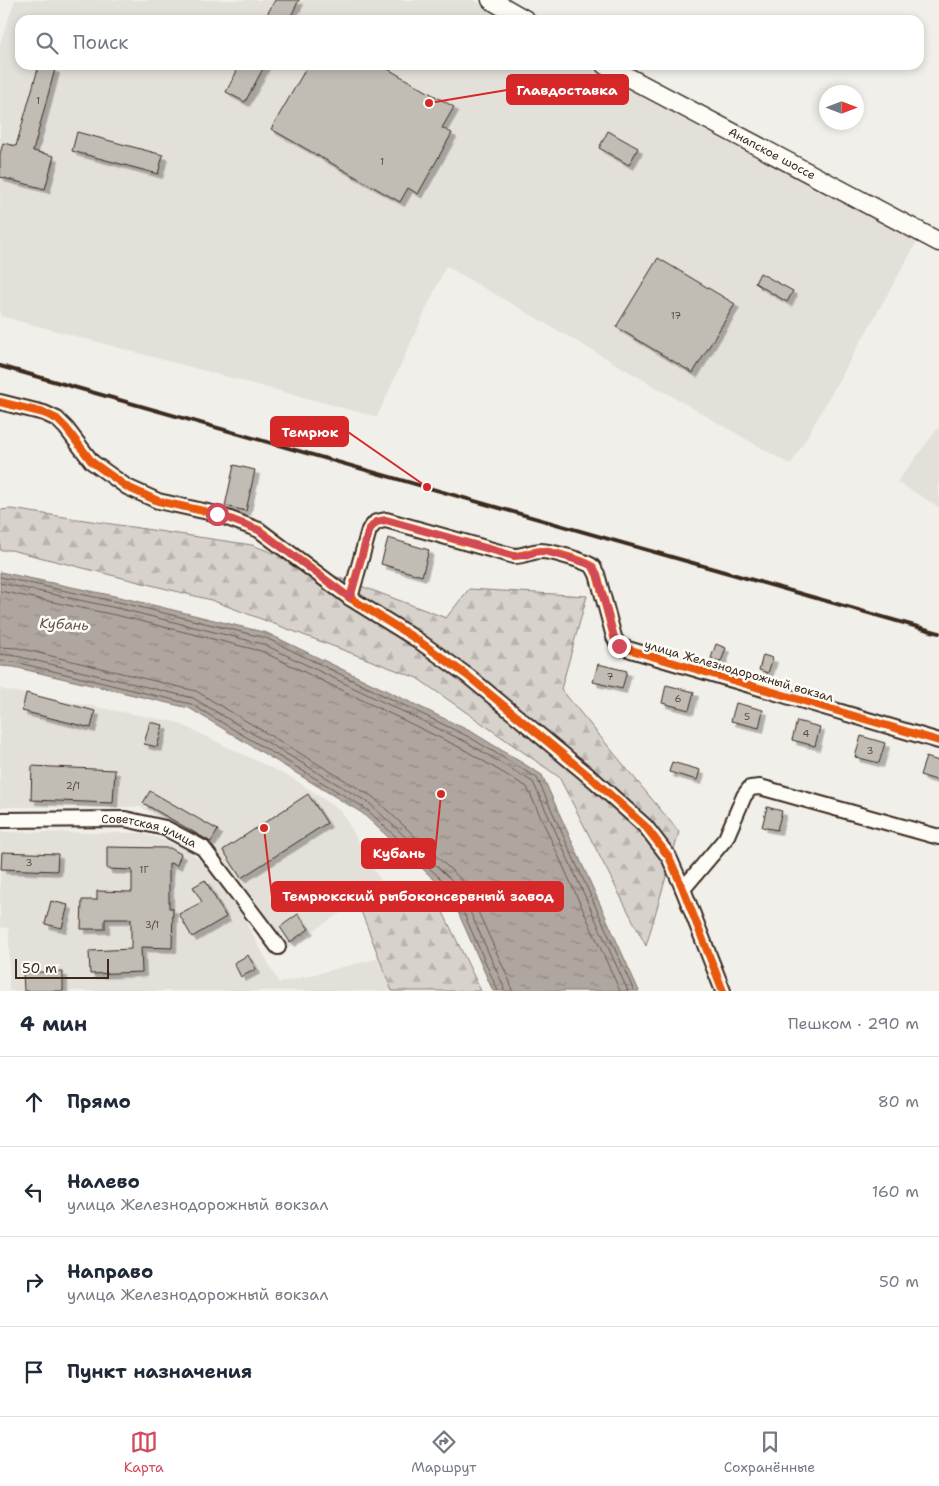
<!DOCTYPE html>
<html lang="ru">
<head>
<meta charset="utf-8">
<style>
	:root { --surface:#fff; --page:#f6f6f7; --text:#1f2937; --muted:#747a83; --line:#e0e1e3; --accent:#d1495b }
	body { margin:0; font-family:"Shantell Sans",sans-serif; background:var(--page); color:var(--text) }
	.compass { position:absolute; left:819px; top:85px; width:45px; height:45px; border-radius:50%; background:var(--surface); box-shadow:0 2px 8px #0003; rotate:90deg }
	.scale { position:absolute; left:15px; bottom:12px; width:94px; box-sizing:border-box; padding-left:5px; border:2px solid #3b2a1e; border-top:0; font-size:14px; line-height:18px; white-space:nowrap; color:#3b2a1e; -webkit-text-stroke:4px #fdfcf7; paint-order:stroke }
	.stop { position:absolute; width:15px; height:15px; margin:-11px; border:4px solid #d1495b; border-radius:50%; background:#fff }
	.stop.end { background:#d1495b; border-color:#fff; box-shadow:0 1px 5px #0008 }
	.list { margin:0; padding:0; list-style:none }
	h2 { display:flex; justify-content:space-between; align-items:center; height:65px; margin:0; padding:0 20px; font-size:21px }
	h2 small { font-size:16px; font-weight:400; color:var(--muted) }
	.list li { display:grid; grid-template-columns:32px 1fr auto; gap:15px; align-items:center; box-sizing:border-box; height:90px; padding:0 20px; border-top:1px solid var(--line) }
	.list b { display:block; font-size:19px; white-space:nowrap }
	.list p { margin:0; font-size:16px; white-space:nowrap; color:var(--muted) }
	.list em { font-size:16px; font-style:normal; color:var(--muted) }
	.icon { flex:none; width:28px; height:28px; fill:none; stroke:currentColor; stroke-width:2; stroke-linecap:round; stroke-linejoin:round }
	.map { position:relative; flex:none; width:939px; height:991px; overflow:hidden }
	.search { position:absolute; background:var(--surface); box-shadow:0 2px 8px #0003; left:15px; right:15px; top:15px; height:55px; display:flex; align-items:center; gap:12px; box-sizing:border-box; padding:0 18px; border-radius:15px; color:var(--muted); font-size:19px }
	.sheet { height:425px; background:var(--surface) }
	nav { display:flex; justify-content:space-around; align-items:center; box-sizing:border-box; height:70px; border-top:1px solid var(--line); background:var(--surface); font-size:14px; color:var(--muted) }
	nav a { display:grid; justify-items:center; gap:2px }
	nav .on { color:var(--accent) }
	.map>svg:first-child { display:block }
	.built { fill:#e3e0da }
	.forest { fill:url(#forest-firs); stroke:#897e75 }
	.water { fill:url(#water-ripples); stroke:#80746b }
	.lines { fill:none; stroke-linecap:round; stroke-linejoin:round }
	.shore { stroke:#695c52; stroke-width:1 }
	.building { fill:#c1bcb4; stroke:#3b2a1e; filter:url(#shadow) }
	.minor-casing { stroke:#3b2a1e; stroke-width:18 }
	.tertiary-casing { stroke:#3b2a1e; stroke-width:21 }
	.minor { stroke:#fdfcf7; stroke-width:14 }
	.tertiary { stroke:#fdfcf7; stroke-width:18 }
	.rail { stroke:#3b2a1e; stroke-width:4 }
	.cycleway-casing { stroke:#fdfcf7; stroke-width:11 }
	.cycleway { stroke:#e8590c; stroke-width:8 }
	.route { stroke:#d1495b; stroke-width:6 }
	.labels { text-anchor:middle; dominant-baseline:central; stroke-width:5; stroke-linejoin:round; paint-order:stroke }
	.number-label { font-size:10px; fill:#5c4e44 }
	.street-label { font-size:12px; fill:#3b2a1e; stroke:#fdfcf7 }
	.water-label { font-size:14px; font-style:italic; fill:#63554b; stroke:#fdfcf7 }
	.leader { fill:none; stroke:#d62828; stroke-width:2 }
	.callout-dot { fill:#d62828; stroke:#fdfcf7; stroke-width:2 }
	.callout { fill:#d62828; stroke:#d62828; stroke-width:2 }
	.callout-label { font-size:14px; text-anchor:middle; font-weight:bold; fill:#fff }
</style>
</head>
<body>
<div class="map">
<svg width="939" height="991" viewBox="0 0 939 991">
	<defs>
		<pattern id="forest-firs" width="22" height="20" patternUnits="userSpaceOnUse" patternTransform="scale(1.25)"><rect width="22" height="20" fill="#d7d2cc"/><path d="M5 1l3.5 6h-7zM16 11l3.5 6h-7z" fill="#b9b4af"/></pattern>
		<pattern id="water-ripples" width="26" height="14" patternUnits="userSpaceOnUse" patternTransform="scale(1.25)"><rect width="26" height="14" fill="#aea69f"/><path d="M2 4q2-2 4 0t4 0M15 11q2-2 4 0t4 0" fill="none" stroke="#8f8781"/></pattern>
		<filter id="shadow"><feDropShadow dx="4.5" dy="4.5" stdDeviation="0" flood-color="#0004"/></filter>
	</defs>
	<rect width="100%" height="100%" fill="#f1efea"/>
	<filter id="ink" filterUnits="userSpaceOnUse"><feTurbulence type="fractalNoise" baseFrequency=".02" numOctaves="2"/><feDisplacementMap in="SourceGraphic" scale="10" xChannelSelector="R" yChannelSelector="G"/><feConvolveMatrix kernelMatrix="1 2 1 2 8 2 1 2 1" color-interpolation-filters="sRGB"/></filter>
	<g filter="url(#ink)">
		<g class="built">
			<path d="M15,0H473L510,20H20V65H593L917,242L791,465L446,266L377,417L0,316V43Z"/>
			<path d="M939,427V507L897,482Z"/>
			<path d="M0,689L176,722L294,779L341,811L383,885L287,948L208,846L141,807H0Z"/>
			<path d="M0,832L142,833L183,847L210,868L229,891L279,983L379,958L392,991H9V928L0,927Z"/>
		</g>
		<g class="forest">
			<path d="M11,509L252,545L446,618L469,589L587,596L561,689L679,832L646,946L559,777L417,678L211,600L11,550H0V510Z"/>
			<path d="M403,884L441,908L481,991H392L361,911Z"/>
		</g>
		<path class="water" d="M0,572L124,598L267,633L472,732L542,775L639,991H493L450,894L362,813L189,708L14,667L0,666Z"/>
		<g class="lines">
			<g class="shore">
				<path d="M0,577L123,603L266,638L469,737L537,778L634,991"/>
				<path d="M0,583L121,609L263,644L466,742L533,782L628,991"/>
				<path d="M0,591L120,616L261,651L463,749L527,787L620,991"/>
				<path d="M0,647L18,648L196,691L373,797L465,883L510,982L512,991"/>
				<path d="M0,654L16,656L193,698L369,803L459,887L503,985L504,991"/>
				<path d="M0,661L15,662L191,704L365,808L454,891L498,991"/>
			</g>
		</g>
		<g class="building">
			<path d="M275,0H299L289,20H264Z"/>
			<path d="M39,65L55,69L33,151L54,156L45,189L0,177V154L3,143L16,146Z"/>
			<path d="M240,65H265L245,102L226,92Z"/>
			<path d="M308,65H381L454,107L442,128L452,133L418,194L408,188L400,202L271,129Z"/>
			<path d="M608,131L638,148L629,165L599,148Z"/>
			<path d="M77,132L163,155L158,174L72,151Z"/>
			<path d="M658,258L735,304L693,373L616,327Z"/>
			<path d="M760,273L793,291L787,302L755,283Z"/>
			<path d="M234,465L255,470L246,511L225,506Z"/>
			<path d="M388,538L429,550L422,576L381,564Z"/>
			<path d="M716,644L726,648L721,662L711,658Z"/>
			<path d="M763,655L773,658L768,673L759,670Z"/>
			<path d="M598,664L627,671L622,689L593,682Z"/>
			<path d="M666,685L694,692L689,710L662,703Z"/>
			<path d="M26,693L95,711L91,728L22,711Z"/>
			<path d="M736,703L763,710L759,728L731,721Z"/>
			<path d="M797,721L820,727L815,746L792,740Z"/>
			<path d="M150,722L163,725L157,747L144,744Z"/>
			<path d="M861,736L885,743L879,763L855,757Z"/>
			<path d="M926,757L939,761V781L920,775Z"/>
			<path d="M672,762L700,770L697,780L669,772Z"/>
			<path d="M32,766L115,770L113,803L31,800Z"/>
			<path d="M150,791L218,830L211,842L143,803Z"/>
			<path d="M308,794L327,823L241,878L223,850Z"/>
			<path d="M767,807L782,811L777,830L762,827Z"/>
			<path d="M107,847L170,848L181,854L177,865L169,863V908H173L172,948L141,947L142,972L90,974L89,951L131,949V919H105V929H81L82,900H97V891L132,892V870L107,869Z"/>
			<path d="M2,852L58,854L57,871L1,869Z"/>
			<path d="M205,880L226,917L192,937L179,914L202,902L193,887Z"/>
			<path d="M51,901L68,905L62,928L45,924Z"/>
			<path d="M298,914L309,929L290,942L280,927Z"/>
			<path d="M248,955L256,969L241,977L234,963Z"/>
			<path d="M23,972H63V991H24Z"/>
		</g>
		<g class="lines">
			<g class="minor-casing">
				<g id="minor">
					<path d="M0,402L44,413L57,419L66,428L92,462L127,487L158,501L217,514L259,530L350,598L416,639L468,676L595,781L646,827L669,857L683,889L723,991"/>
					<path d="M350,598L369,530L376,522L386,520L514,556C524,556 532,551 541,551C550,551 587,561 593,567C595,569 595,572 597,574L614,637L619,646L631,650L939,741"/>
					<path id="s1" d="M0,820L125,819L165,828L203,848L278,947"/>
					<path d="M683,889L726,838L744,796L750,788L760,787L939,837"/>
				</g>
			</g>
			<g class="tertiary-casing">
				<g id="tertiary">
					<path d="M491,0L526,20"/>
					<path id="s2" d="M605,65L939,242"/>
				</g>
			</g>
			<use href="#minor" class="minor"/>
			<use href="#tertiary" class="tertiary"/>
			<path class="rail" d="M0,366L939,633"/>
			<g class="cycleway-casing">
				<g id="cycleway">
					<path d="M0,402L44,413L57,419L66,428L92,462L127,487L158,501L217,514L259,530L350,598L416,639L468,676L595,781L646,827L669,857L683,889L723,991"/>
					<path d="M350,598L369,530L376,522L386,520L514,556C524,556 532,551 541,551C550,551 587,561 593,567C595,569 595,572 597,574L614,637L619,646L631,650L939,741"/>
				</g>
			</g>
			<use href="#cycleway" class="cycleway"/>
		</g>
	</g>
	<g class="lines" filter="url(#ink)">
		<path class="route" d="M217,514L258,530L350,598L369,530L376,522L386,520L514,556L527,555L540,551L548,552L586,563L593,567L597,574L614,637L619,646"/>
	</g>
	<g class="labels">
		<g class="number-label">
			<text x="38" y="100">1</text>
			<text x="382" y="161">1</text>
			<text x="676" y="315">17</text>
			<text x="610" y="676">7</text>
			<text x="678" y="698">6</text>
			<text x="747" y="716">5</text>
			<text x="806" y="733">4</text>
			<text x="870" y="750">3</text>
			<text x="73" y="785">2/1</text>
			<text x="29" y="862">3</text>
			<text x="144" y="869">1Г</text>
			<text x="152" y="924">3/1</text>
		</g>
		<g class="street-label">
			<text stroke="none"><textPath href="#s2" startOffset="189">Анапское шоссе</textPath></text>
			<text transform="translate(739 671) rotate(16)">улица Железнодорожный вокзал</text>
			<text stroke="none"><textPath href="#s1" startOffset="151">Советская улица</textPath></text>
		</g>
		<g class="water-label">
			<text transform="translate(64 624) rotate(3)">Кубань</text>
		</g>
	</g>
	<path class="leader" d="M429 103L507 90M427 487L348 432M441 794L435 853M264 828L272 897"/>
	<g class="callout-dot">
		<circle cx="429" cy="103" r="5"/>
		<circle cx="427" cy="487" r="5"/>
		<circle cx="441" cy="794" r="5"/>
		<circle cx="264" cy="828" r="5"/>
	</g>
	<g class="callout">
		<rect x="507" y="75" width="121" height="29" rx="5"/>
		<rect x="271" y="417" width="77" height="29" rx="5"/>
		<rect x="362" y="839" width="73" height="29" rx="5"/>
		<rect x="272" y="882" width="291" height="29" rx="5"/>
	</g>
	<g class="callout-label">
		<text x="567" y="95">Главдоставка</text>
		<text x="310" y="437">Темрюк</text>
		<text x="399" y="858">Кубань</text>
		<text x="418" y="901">Темрюкский рыбоконсервный завод</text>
	</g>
</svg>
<svg class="compass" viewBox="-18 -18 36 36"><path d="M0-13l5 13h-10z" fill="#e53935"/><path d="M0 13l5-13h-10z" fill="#747a83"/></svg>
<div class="scale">50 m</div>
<div class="stop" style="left:217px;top:514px"></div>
<div class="stop end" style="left:619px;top:646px"></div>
<div class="search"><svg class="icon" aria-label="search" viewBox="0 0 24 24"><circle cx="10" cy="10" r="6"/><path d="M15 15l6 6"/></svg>Поиск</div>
</div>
<section class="sheet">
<h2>4 мин<small>Пешком · 290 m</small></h2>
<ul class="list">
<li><svg class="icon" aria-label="ahead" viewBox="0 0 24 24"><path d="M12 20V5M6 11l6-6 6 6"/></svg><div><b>Прямо</b></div><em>80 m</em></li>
<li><svg class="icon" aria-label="left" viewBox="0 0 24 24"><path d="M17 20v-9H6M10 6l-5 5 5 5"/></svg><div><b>Налево</b><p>улица Железнодорожный вокзал</p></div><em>160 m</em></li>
<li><svg class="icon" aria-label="right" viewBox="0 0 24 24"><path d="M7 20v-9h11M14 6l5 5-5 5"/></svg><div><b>Направо</b><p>улица Железнодорожный вокзал</p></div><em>50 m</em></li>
<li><svg class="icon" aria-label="arrive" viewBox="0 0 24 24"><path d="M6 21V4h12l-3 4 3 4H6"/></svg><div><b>Пункт назначения</b></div></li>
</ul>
</section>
<nav>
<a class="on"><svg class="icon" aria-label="map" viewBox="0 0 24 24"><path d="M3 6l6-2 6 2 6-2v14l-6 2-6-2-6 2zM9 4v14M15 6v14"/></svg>Карта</a>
<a><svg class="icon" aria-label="directions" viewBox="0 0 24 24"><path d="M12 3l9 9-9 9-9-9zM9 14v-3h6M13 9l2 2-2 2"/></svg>Маршрут</a>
<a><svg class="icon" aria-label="saved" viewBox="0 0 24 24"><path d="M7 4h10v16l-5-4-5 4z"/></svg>Сохранённые</a>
</nav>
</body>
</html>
